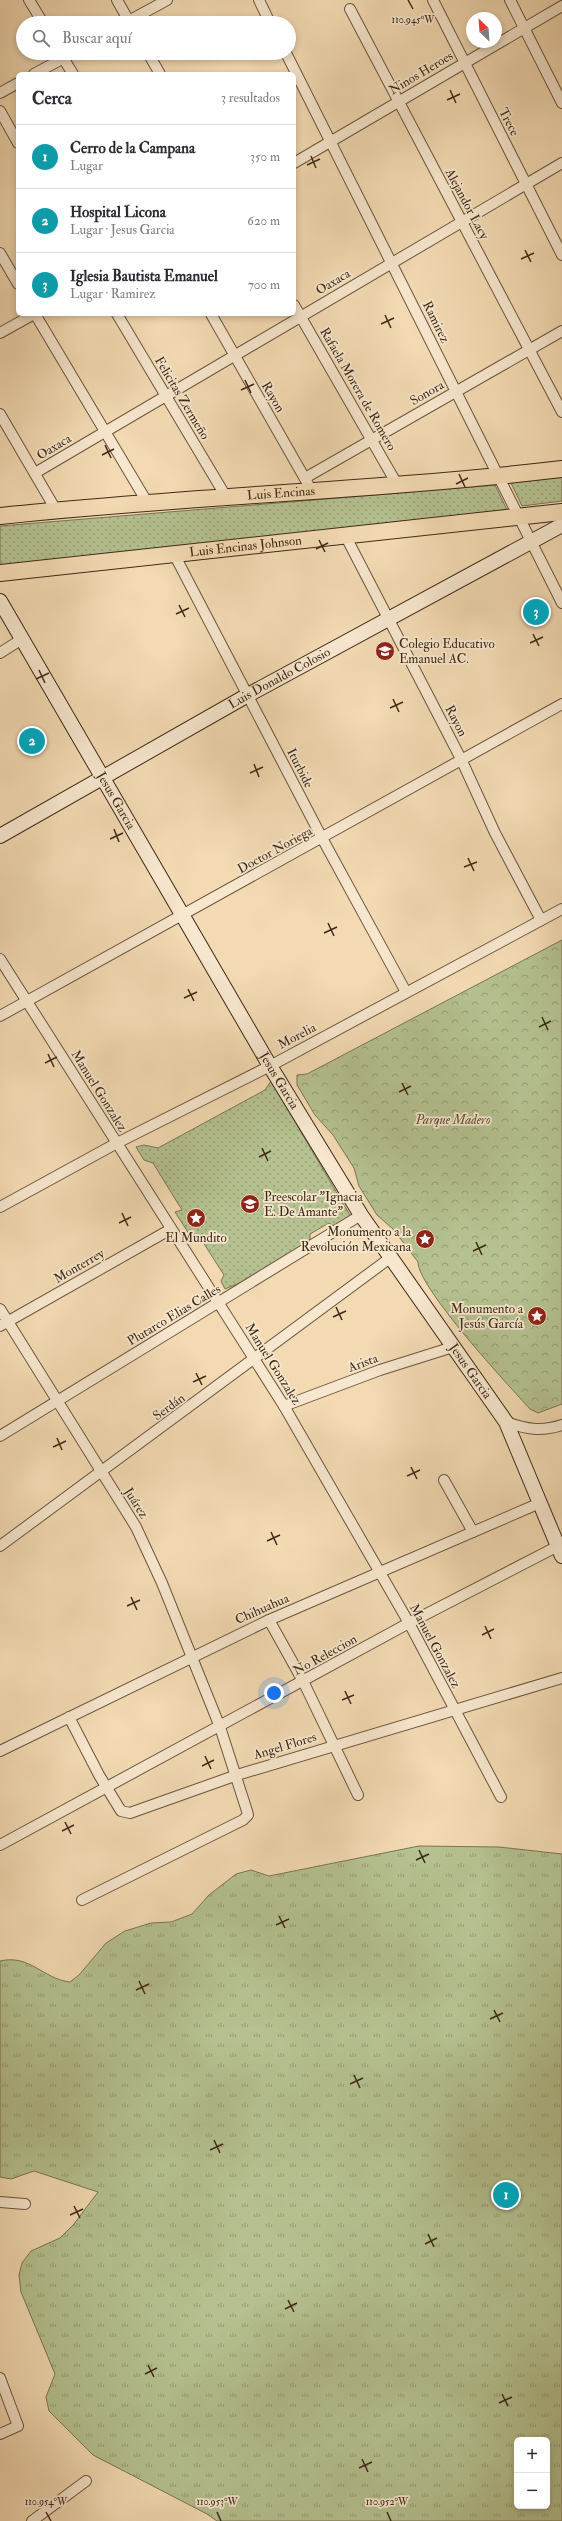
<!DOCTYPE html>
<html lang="es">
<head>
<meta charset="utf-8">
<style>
	:root { --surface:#fff; --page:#f7f7f7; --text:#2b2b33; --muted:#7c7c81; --line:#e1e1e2; --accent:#1a73e8 }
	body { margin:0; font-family:"IM FELL Double Pica",serif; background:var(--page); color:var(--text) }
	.controls { position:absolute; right:12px; bottom:12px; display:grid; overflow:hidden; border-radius:6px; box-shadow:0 2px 6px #0003 }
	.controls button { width:36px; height:36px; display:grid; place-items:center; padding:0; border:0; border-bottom:1px solid var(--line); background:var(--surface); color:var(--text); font:20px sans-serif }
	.compass { position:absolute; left:466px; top:12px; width:36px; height:36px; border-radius:50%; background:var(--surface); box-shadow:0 2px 6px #0003; rotate:335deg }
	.you { position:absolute; left:274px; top:1693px; width:14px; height:14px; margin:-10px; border:3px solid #fff; border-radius:50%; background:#1a73e8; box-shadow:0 0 0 6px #1a73e833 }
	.badge { display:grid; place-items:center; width:26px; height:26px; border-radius:50%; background:var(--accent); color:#fff; font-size:13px; font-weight:700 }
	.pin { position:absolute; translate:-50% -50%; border:2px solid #fff; box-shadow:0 1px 4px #0006 }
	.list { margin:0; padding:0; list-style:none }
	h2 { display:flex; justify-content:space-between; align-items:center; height:52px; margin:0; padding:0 16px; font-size:17px }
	h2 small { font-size:13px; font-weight:400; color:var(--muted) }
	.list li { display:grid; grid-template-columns:26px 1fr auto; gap:12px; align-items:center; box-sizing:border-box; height:64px; padding:0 16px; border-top:1px solid var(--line) }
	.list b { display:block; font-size:15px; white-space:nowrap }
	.list p { margin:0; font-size:13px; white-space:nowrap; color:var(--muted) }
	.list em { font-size:13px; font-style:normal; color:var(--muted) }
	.icon { flex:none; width:22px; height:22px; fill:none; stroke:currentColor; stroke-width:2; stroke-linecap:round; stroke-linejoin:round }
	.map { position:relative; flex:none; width:562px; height:2521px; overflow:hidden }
	.search { position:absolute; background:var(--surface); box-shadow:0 2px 6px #0003; left:16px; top:16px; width:280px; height:44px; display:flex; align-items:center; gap:10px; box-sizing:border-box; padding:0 14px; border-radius:22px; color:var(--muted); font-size:15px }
	.panel { position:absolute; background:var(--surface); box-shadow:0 2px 6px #0003; left:16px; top:72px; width:280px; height:244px; border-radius:6px }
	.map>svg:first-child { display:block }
	.grass { fill:url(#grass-tufts); stroke:#7a7553; fill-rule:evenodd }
	.forest { fill:url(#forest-crowns); stroke:#7a7553 }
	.park { fill:url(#park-dots); stroke:#7a7553 }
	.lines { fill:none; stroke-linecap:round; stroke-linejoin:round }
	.street-casing { stroke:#6b553d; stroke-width:12 }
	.secondary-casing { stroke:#3e2916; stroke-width:16 }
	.primary-casing { stroke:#3e2916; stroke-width:18 }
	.street { stroke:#f7e7ce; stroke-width:10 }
	.secondary { stroke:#f7e7ce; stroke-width:14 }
	.primary { stroke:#f3dab3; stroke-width:16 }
	.ticks { fill:none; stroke:#3e2916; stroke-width:1.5 }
	.labels { text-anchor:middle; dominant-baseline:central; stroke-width:3.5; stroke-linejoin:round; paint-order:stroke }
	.street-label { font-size:13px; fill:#3e2916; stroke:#f7e7ce }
	.poi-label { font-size:13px; fill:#3e2916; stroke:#f7e7ce; text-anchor:start }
	.park-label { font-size:13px; font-style:italic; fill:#5c4f34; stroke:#f7e7ce }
	.ticks-label { font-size:10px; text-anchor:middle; fill:#3e2916; stroke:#f7e7ce; stroke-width:3.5; stroke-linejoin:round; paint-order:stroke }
</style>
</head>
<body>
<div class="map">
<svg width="562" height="2521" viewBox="0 0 562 2521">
	<defs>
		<pattern id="grass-tufts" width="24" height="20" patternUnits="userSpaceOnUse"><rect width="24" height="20" fill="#b5c190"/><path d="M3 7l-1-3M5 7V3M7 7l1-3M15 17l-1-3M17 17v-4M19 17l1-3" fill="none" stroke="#959d75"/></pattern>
		<pattern id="forest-crowns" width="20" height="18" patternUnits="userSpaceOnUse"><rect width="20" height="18" fill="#b5c190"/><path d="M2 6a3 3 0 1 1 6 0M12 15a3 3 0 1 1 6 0" fill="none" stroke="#959d75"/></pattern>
		<pattern id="park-dots" width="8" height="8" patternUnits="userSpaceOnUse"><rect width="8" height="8" fill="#b5c190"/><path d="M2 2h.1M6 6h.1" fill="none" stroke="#959d75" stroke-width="1.8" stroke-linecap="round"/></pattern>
	</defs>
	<rect width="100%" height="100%" fill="#f3dab3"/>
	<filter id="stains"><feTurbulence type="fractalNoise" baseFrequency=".005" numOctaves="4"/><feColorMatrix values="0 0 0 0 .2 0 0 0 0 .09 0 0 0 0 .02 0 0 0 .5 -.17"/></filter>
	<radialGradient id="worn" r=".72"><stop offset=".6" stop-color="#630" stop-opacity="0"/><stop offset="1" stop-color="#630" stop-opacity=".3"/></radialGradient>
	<path class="grass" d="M419,1846L499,1847L562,1854V2521H217L207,2514L93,2455L49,2411L46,2397L55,2374L21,2292L19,2275L22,2263L31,2251L60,2238L74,2224L98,2192L34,2171L11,2179L0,2177V1961C30,1954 43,1979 70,1982L79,1975L106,1943L125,1931L151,1923L171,1922L192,1914L209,1895L236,1874L251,1870L269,1876ZM517,2440H547V2506H517Z"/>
	<path class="forest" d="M562,940V1404L538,1413L530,1409C509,1386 418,1288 418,1262L393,1229L377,1215L359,1186L354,1168L333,1135L315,1115L297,1085V1075L307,1074Z"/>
	<g class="park">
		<path d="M562,477V501L522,506L511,483Z"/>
		<path d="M495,485L507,510L0,566V526Z"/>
		<path d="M271,1081L351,1217L335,1227L329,1223L310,1234V1243L249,1279L225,1289L221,1281L224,1275L199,1236L191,1237L175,1212L182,1210L153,1163L144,1160L136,1147L144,1145L158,1148L265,1090Z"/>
	</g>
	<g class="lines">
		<g class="street-casing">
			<g id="street">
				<path d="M29,0L43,23"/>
				<path d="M117,0L130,23"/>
				<path d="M259,0L270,23"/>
				<path d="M433,0L562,255"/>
				<path d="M510,0L562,103"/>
				<path d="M350,9L562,412"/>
				<path d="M125,23L167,0"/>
				<path d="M60,53L73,74"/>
				<path d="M148,53L160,74"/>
				<path d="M286,53L562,603"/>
				<path d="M34,74L73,53"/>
				<path d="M0,93L18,83"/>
				<path d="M0,111L18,143"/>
				<path d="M294,163L562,6"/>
				<path d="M0,253L18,284"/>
				<path d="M294,305L398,486"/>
				<path d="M35,314L147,502"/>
				<path d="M117,314L225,495"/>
				<path d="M211,314L308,484"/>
				<path d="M0,333L34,314"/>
				<path d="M0,414L56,510"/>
				<path d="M35,473L562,163"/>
				<path d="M305,478L562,331"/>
				<path d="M345,535L461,759L495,833L541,920"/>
				<path d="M174,554L322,838L406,992"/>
				<path d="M0,653L22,639"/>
				<path d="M0,959L284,1406L409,1623L501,1797"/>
				<path d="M0,1016L562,704"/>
				<path d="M0,1207L117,1143L270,1066L562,909"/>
				<path d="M0,1309L136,1527L162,1583L220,1727L247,1811L248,1815L243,1820L82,1900"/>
				<path d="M0,1326L171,1229"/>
				<path d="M284,1406L380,1370L453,1347"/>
				<path d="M506,1422C526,1429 541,1432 562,1425"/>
				<path d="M0,1436L361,1215"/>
				<path d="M444,1480L473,1532"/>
				<path d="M0,1546L390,1258"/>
				<path d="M269,1620L303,1681L358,1795"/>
				<path d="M69,1717L99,1775L121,1811L130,1813L237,1775L562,1678"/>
				<path d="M0,1751L269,1620L540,1503"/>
				<path d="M0,1845L409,1623L558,1546"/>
				<path d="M0,2202L25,2204"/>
				<path d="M0,2378L18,2426L0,2434"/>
				<path d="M32,2521L86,2481"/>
			</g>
		</g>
		<g class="secondary-casing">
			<g id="secondary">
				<path id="s1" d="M0,601L270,1066L361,1215L506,1422L562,1556"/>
				<path id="s2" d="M0,836L248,695L562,525"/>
			</g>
		</g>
		<g class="primary-casing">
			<g id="primary">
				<path id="s3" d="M0,516C187,496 375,491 562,469"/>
				<path id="s4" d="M0,573L562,512"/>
			</g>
		</g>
		<use href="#street" class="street"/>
		<use href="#secondary" class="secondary"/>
		<use href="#primary" class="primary"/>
	</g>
	<path class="ticks" d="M408,0L413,9M450,90L456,103M447,100L460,94M311,156L316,168M307,165L320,159M525,250L531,262M521,259L534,253M385,315L391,328M381,324L394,318M245,380L251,393M241,390L254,384M105,445L111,458M102,455L114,449M459,474L465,487M456,484L468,478M319,540L325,552M316,549L328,543M179,605L185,617M176,614L189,608M533,634L539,646M530,643L543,637M39,670L45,683M36,679L49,673M393,699L399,712M390,708L403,702M254,764L259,777M250,773L263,767M114,829L119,842M110,839L123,833M468,858L474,871M464,867L477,862M328,923L334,936M324,933L337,927M188,989L194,1001M184,998L197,992M542,1017L548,1030M539,1027L551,1021M48,1054L54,1067M45,1063L57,1057M402,1083L408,1095M399,1092L411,1086M262,1148L268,1161M259,1157L271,1151M122,1213L128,1226M119,1223L131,1217M476,1242L482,1255M473,1251L486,1245M336,1307L342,1320M333,1317L346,1311M196,1373L202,1385M193,1382L206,1376M57,1438L62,1450M53,1447L66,1441M411,1467L417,1479M407,1476L420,1470M271,1532L277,1545M267,1541L280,1535M131,1597L137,1610M127,1606L140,1600M485,1626L491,1639M482,1635L494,1629M345,1691L351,1704M342,1700L354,1695M205,1756L211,1769M202,1766L214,1760M65,1822L71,1834M62,1831L74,1825M419,1850L425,1863M416,1860L429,1854M279,1916L285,1928M276,1925L289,1919M139,1981L145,1994M136,1990L149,1984M494,2010L500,2022M490,2019L503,2013M354,2075L360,2088M350,2084L363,2078M214,2140L220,2153M210,2150L223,2144M74,2206L80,2218M70,2215L83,2209M428,2234L434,2247M425,2244L437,2238M288,2300L294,2312M285,2309L297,2303M148,2365L154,2377M145,2374L157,2368M502,2394L508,2406M499,2403L512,2397M362,2459L368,2472M359,2468L372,2462M46,2512L51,2521M217,2512L221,2521M387,2512L391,2521"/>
	<defs>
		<g id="school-disc" transform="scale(1)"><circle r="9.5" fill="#8f2418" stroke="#f7e7ce"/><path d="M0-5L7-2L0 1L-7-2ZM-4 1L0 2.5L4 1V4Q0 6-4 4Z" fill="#fff"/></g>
		<g id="sight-disc" transform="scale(1)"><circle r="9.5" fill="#8f2418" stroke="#f7e7ce"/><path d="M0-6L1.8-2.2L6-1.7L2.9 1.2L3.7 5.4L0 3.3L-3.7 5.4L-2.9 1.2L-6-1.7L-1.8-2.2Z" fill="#fff"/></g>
	</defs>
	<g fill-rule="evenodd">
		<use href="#school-disc" x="385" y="651"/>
		<use href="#school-disc" x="250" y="1204"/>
		<use href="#sight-disc" x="196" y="1218"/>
		<use href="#sight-disc" x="425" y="1239"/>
		<use href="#sight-disc" x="537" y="1316"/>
	</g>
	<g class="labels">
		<g class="street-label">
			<text transform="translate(421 73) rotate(-31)">Ninos Heroes</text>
			<text transform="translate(509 122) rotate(63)">Trece</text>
			<text transform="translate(467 204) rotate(62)">Alejandor Lacy</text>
			<text transform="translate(333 282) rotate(-31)">Oaxaca</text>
			<text transform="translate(436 322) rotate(64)">Ramirez</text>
			<text transform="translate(358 389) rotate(60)">Rafaela Morera de Romero</text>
			<text transform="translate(427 393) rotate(-30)">Sonora</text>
			<text transform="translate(273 397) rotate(60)">Rayon</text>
			<text transform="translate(182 398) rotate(59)">Felicitas Zermeño</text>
			<text transform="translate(54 447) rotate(-31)">Oaxaca</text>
			<text stroke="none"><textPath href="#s3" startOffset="282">Luis Encinas</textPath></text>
			<text stroke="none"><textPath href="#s4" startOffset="247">Luis Encinas Johnson</textPath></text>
			<text stroke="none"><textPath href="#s2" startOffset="321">Luis Donaldo Colosio</textPath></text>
			<text transform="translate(456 721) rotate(63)">Rayon</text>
			<text transform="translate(300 768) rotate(63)">Iturbide</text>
			<text stroke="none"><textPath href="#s1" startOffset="231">Jesus Garcia</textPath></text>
			<text transform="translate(275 850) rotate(-29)">Doctor Noriega</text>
			<text transform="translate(297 1036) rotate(-28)">Morelia</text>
			<text stroke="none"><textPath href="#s1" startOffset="555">Jesus Garcia</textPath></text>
			<text transform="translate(99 1091) rotate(58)">Manuel Gonzalez</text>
			<text transform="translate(79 1266) rotate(-30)">Monterrey</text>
			<text transform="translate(174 1315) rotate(-31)">Plutarco Elias Calles</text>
			<text transform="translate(363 1363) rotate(-20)">Arista</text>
			<text transform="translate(273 1364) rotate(58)">Manuel Gonzalez</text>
			<text stroke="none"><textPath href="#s1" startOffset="903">Jesus Garcia</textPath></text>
			<text transform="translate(169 1407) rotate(-36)">Serdán</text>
			<text transform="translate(136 1503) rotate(58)">Juárez</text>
			<text transform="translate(262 1609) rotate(-24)">Chihuahua</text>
			<text transform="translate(435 1646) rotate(62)">Manuel Gonzalez</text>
			<text transform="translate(325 1655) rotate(-29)">No Releccion</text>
			<text transform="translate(285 1746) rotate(-17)">Angel Flores</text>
		</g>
		<g class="poi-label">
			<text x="399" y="644">Colegio Educativo<tspan x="399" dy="15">Emanuel AC.</tspan></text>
			<text x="264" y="1197">Preescolar "Ignacia<tspan x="264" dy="15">E. De Amante"</tspan></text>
			<text x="411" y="1232" text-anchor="end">Monumento a la<tspan x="411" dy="15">Revolución Mexicana</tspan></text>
			<text x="196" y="1238" text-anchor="middle">El Mundito</text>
			<text x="523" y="1309" text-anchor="end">Monumento a<tspan x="523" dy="15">Jesús García</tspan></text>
		</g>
		<g class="park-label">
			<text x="453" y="1120">Parque Madero</text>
		</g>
	</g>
	<g class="ticks-label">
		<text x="413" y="23">110.945°W</text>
		<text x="46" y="2505">110.954°W</text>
		<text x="217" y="2505">110.953°W</text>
		<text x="387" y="2505">110.952°W</text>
	</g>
	<rect width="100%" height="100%" filter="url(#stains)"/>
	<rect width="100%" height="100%" fill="url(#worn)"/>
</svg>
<div class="controls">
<button>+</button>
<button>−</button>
</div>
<svg class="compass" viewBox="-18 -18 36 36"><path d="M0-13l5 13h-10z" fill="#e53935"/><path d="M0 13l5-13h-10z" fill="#7c7c81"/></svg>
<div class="you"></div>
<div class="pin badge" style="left:506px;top:2195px;background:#0f9aa8">1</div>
<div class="pin badge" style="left:32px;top:741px;background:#0f9aa8">2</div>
<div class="pin badge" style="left:536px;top:612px;background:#0f9aa8">3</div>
<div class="search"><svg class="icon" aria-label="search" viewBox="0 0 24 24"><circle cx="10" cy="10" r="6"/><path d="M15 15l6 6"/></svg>Buscar aquí</div>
<section class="panel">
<h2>Cerca<small>3 resultados</small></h2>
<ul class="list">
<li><span class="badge" style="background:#0f9aa8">1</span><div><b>Cerro de la Campana</b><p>Lugar</p></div><em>350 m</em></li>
<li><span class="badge" style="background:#0f9aa8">2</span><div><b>Hospital Licona</b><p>Lugar · Jesus Garcia</p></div><em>620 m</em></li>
<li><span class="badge" style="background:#0f9aa8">3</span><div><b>Iglesia Bautista Emanuel</b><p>Lugar · Ramirez</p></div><em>700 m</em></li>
</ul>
</section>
</div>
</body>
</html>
